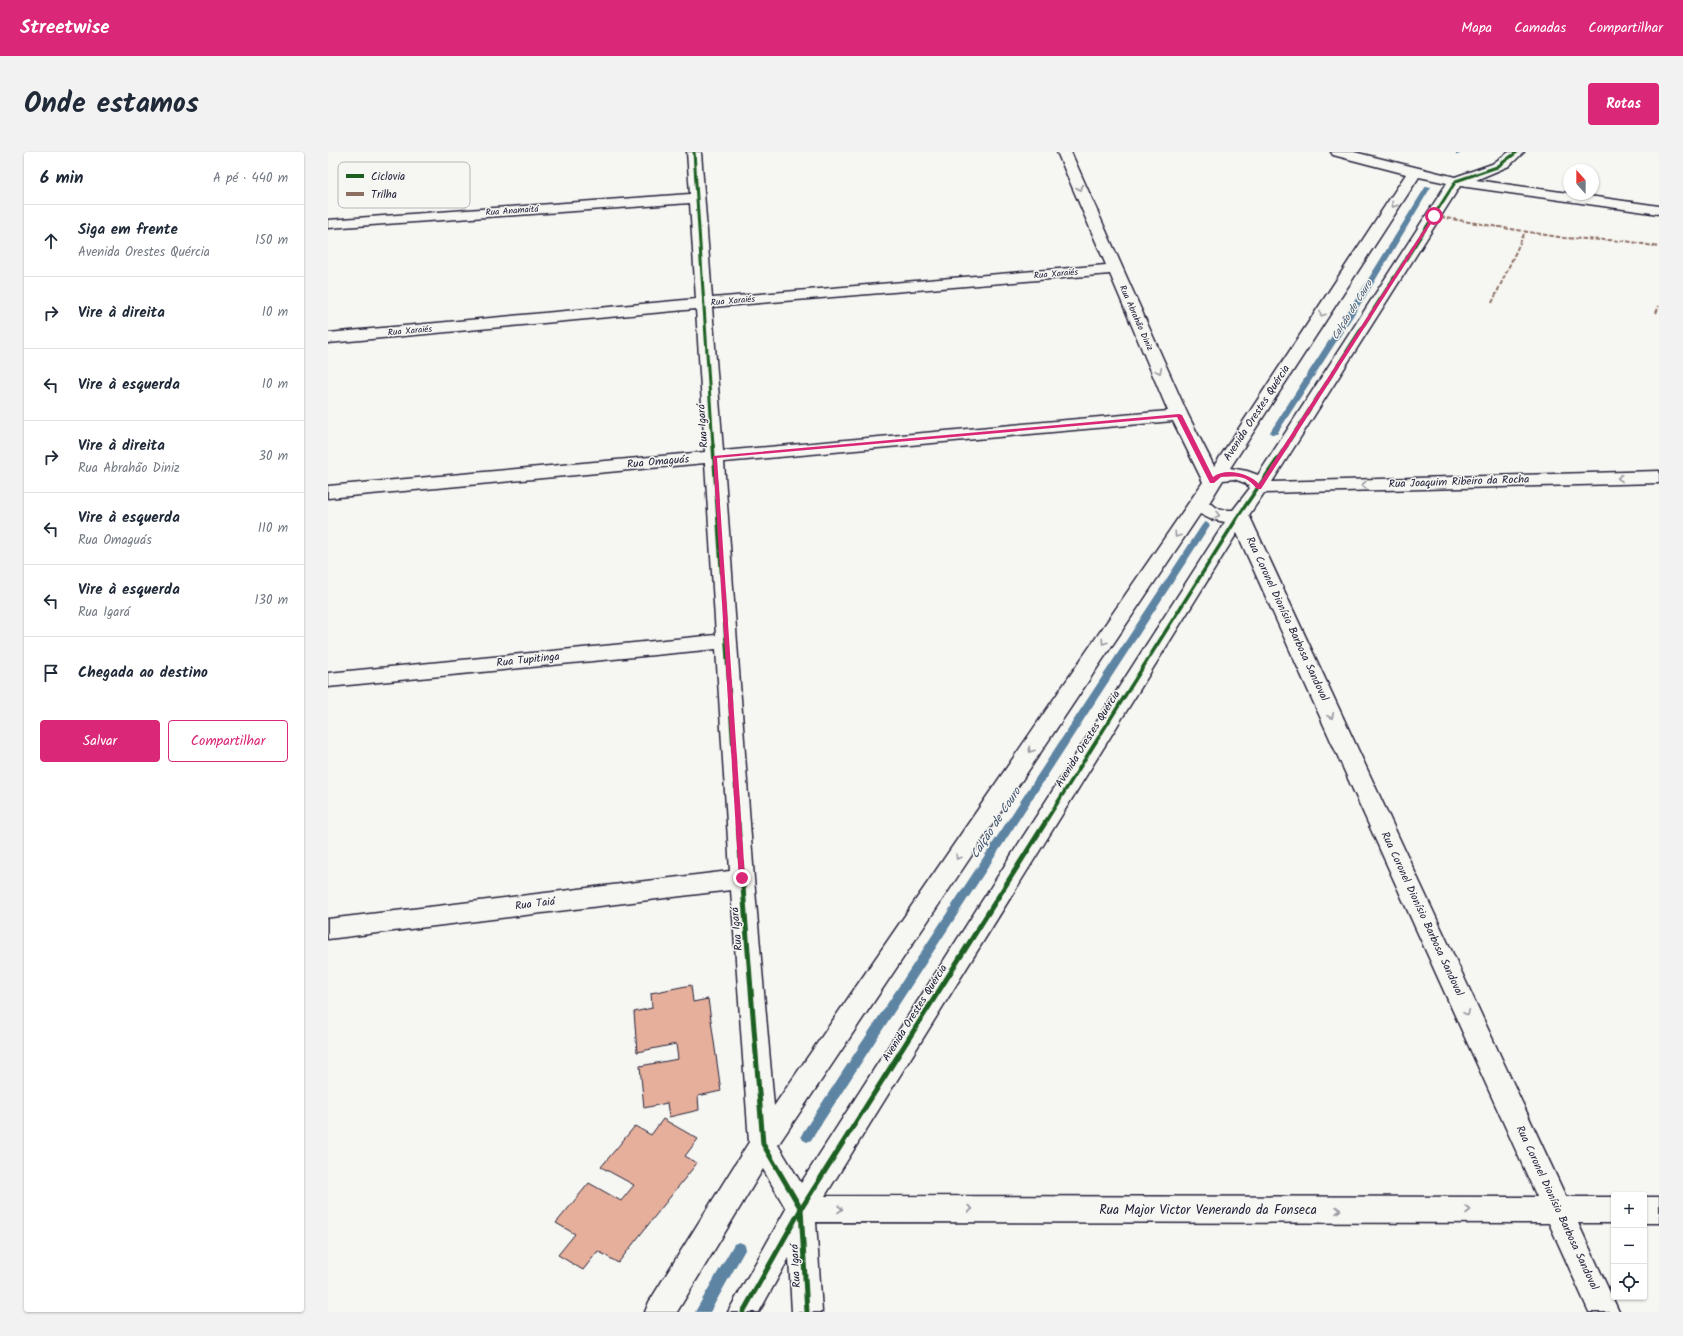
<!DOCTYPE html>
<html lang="pt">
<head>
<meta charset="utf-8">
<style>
	:root { --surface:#fff; --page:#f2f2f3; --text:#1f2937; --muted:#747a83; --line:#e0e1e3; --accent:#db2777 }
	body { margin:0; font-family:Kalam,sans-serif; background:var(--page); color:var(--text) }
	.controls { position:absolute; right:12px; bottom:12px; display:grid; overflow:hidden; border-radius:4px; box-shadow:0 1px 3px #0004 }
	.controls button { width:36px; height:36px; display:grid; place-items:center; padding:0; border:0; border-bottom:1px solid var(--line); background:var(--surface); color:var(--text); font:20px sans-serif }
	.compass { position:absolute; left:1235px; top:12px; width:36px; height:36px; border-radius:50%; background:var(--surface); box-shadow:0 1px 3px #0004; rotate:339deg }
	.stop { position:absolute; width:12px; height:12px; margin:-9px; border:3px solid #db2777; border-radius:50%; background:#fff }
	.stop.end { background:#db2777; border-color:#fff; box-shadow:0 1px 4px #0008 }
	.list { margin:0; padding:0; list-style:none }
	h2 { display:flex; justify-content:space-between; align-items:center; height:52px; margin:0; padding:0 16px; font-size:17px }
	h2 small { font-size:13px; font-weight:400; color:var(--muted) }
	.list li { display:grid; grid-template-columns:26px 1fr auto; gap:12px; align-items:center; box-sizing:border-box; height:72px; padding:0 16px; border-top:1px solid var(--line) }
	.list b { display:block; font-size:15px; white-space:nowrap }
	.list p { margin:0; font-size:13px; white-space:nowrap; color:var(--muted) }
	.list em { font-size:13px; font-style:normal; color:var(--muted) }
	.actions { display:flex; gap:8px; padding:12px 16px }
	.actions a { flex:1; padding:9px 0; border:1px solid var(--accent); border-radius:4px; text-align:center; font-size:14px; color:var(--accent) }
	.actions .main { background:var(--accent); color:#fff }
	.icon { flex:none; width:22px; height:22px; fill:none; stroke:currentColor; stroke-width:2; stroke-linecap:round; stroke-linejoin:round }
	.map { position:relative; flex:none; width:1331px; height:1160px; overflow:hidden; border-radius:4px }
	header { display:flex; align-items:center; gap:24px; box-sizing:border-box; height:56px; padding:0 20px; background:var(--accent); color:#fff }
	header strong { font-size:19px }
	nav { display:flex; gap:22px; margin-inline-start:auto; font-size:14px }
	.intro { display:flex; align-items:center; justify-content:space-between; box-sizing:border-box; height:96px; padding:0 24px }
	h1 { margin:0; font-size:28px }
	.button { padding:10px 18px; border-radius:4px; background:var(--accent); color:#fff; font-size:14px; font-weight:700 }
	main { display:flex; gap:24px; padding:0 24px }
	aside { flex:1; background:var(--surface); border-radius:4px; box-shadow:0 1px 3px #0004 }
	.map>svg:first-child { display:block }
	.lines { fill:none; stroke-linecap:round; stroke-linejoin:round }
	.stream { fill:#5d84a2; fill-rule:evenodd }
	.building { fill:#e5af9b; stroke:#22223b }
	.minor-casing { stroke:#22223b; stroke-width:3 }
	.minor { fill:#f6f6f2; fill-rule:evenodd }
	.quiet { stroke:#8d6e63; stroke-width:2; stroke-dasharray:4.5 2; stroke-linecap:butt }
	.cycleway-far2-casing { stroke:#f6f6f2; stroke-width:5 }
	.cycleway-far1-casing { stroke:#f6f6f2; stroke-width:6 }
	.cycleway-casing { stroke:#f6f6f2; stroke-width:8 }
	.cycleway-far2 { stroke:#1b5e20; stroke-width:3 }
	.cycleway-far1 { stroke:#1b5e20; stroke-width:3.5 }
	.cycleway { stroke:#1b5e20; stroke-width:5 }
	.oneway { stroke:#9797a0 }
	.route { fill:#db2777 }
	.labels { text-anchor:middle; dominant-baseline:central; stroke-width:3; stroke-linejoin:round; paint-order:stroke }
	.far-street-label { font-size:9px; fill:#22223b; stroke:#f6f6f2 }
	.far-water-label { font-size:10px; font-style:italic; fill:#40536e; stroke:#f6f6f2 }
	.street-label { font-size:11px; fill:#22223b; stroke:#f6f6f2 }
	.water-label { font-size:12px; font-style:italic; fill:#40536e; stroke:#f6f6f2 }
	.near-street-label { font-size:13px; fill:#22223b; stroke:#f6f6f2 }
	.key { fill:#f6f6f2; stroke:#b6b6bb; stroke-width:1 }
	.key-label { font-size:11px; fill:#22223b }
</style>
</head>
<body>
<header>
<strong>Streetwise</strong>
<nav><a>Mapa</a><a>Camadas</a><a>Compartilhar</a></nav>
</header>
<div class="intro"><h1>Onde estamos</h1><a class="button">Rotas</a></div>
<main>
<aside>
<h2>6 min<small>A pé · 440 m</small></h2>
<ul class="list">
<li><svg class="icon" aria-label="ahead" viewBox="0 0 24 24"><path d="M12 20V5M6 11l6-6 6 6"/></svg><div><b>Siga em frente</b><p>Avenida Orestes Quércia</p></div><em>150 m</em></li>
<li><svg class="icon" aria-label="right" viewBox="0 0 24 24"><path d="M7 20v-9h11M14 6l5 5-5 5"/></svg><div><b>Vire à direita</b></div><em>10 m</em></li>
<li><svg class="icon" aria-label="left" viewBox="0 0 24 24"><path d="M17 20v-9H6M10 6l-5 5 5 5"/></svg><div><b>Vire à esquerda</b></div><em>10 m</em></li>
<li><svg class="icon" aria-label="right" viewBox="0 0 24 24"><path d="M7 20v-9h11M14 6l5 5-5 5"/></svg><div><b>Vire à direita</b><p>Rua Abrahão Diniz</p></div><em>30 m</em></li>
<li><svg class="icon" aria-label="left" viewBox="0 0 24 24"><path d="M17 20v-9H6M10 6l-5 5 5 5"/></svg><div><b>Vire à esquerda</b><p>Rua Omaguás</p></div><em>110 m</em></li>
<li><svg class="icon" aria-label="left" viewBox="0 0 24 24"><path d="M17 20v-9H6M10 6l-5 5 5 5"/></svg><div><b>Vire à esquerda</b><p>Rua Igará</p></div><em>130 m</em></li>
<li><svg class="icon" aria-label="arrive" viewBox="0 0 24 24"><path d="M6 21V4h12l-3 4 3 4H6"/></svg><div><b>Chegada ao destino</b></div></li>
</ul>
<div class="actions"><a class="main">Salvar</a><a>Compartilhar</a></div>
</aside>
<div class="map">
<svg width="1331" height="1160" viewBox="0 0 1331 1160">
	<rect width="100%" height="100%" fill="#f6f6f2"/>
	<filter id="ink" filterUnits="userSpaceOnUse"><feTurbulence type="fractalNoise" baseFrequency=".025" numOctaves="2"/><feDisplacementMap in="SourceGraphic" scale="8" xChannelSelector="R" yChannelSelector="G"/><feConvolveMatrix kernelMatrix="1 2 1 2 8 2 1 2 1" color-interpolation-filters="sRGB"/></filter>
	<g filter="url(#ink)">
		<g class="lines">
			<g class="stream">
				<path d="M1128,0H1134L1130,3L1128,2Z"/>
				<path d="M1098,34L1103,35L1039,142L950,280L949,282H943L942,280L1031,142Z"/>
				<path d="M878,370L882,373L483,988L479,990L475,988L473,984L475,980L874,373Z"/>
				<path d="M411,1090L416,1092L418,1096L382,1160H367L406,1092Z"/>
			</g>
		</g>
		<g class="building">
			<path d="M363,833L365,850L380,847L393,939L370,944L371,958L341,965L339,951L316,956L312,914L350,907L348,892L309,900L306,860L324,856L323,841Z"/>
			<path d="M335,967L370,987L357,1004L369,1011L290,1111L270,1099L255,1118L230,1103L247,1082L228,1071L261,1031L293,1049L306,1033L273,1015L307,974L323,983Z"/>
		</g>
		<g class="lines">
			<g class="minor-casing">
				<g id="minor">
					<path d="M359,0H373L384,146L778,113L729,0H743L860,263L886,314L1078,22L1005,3L1003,0H1026L1127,25L1164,12L1181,0H1196L1181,14L1148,28L1331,54V62L1132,34L944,330L1331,319V331L936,341L921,363L1238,1045H1286V1071H1250L1291,1160H1261L1221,1071L488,1070L494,1160H464L461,1106L431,1160H400L458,1057L435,1017L349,1160H317L321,1150L421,990L403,738L0,787V767L402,719L388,497L0,535V521L388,483L377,311L0,346V334L377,300L368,157L0,191V181L368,147L362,51L0,76V68L362,42ZM1091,25L1119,31L930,323L919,319L902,316ZM782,122L840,259L395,299L384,155ZM845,269L875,330L446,954L426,727L396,310ZM906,327L917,331L922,336L905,358H893L881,351L895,328ZM872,362L882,367L897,370L473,1031L450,993ZM909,381L1209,1045L497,1044Z"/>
					<rect x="1316" y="1045" width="15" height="26"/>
				</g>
			</g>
			<use href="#minor" class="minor"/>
			<g class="quiet">
				<path d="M1106,64L1236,86L1298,89L1331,95"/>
				<path d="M1164,151L1197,80"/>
				<path d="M1328,161L1331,154"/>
			</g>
			<g class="cycleway-far2-casing">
				<g id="cycleway-far2">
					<path d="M366,0L385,294"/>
					<path d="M958,294L1128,29L1169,15L1189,0"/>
				</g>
			</g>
			<g class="cycleway-far1-casing">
				<g id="cycleway-far1">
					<path d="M385,293L410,672"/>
					<path d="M716,672L911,363L959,293"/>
				</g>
			</g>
			<g class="cycleway-casing">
				<g id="cycleway">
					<path d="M410,671L435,992L473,1057L479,1160"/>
					<path d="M415,1160L473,1057L717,671"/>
				</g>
			</g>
			<use href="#cycleway-far2" class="cycleway-far2"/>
			<use href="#cycleway-far1" class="cycleway-far1"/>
			<use href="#cycleway" class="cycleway"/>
		</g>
		<defs><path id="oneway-chevron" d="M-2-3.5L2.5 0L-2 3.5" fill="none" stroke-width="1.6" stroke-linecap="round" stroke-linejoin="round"/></defs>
		<g class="oneway">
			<use href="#oneway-chevron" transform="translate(752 36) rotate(67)"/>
			<use href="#oneway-chevron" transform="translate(1066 53) rotate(123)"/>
			<use href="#oneway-chevron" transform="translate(994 162) rotate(123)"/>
			<use href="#oneway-chevron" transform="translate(831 219) rotate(66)"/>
			<use href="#oneway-chevron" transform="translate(1292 326) rotate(178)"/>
			<use href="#oneway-chevron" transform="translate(1036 333) rotate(178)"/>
			<use href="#oneway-chevron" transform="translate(889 363) rotate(15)"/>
			<use href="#oneway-chevron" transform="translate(849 383) rotate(124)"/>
			<use href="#oneway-chevron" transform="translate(776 490) rotate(124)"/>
			<use href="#oneway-chevron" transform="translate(1003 564) rotate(65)"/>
			<use href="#oneway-chevron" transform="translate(703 598) rotate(124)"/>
			<use href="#oneway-chevron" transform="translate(630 705) rotate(124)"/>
			<use href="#oneway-chevron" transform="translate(1139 861) rotate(65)"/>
			<use href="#oneway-chevron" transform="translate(512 1057)"/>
			<use href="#oneway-chevron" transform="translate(642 1057)"/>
			<use href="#oneway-chevron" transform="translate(1010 1058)"/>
			<use href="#oneway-chevron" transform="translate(1140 1058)"/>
		</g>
	</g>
	<path class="route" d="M1106,62L1108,64L933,337H929C918,323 910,324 893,325L886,331H882L849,265L389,306L417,726L416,728H411L385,304L851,262L854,263L885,325C897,315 922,321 931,332Z"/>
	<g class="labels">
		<g class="far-street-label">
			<text transform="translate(184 59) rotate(-4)">Rua Anamaitá</text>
			<text transform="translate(728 122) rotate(-5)">Rua Xaraiés</text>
			<text transform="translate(405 149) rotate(-5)">Rua Xaraiés</text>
			<text transform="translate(808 166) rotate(66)">Rua Abrahão Diniz</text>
			<text transform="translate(82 179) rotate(-5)">Rua Xaraiés</text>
		</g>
		<g class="far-water-label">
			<text transform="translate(1024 158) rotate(-58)">Calção de Couro</text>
		</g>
		<g class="street-label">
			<text transform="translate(929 261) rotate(-57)">Avenida Orestes Quércia</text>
			<text transform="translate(375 274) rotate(-94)">Rua Igará</text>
			<text transform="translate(330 310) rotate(-5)">Rua Omaguás</text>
			<text transform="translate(1131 330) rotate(-2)">Rua Joaquim Ribeiro da Rocha</text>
			<text transform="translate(959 467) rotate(65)">Rua Coronel Dionísio Barbosa Sandoval</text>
			<text transform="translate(200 508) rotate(-6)">Rua Tupitinga</text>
			<text transform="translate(760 587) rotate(-58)">Avenida Orestes Quércia</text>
			<text transform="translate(207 752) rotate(-7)">Rua Taiá</text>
			<text transform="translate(1094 762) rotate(65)">Rua Coronel Dionísio Barbosa Sandoval</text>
			<text transform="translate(409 777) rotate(-95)">Rua Igará</text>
			<text transform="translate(587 861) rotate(-58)">Avenida Orestes Quércia</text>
			<text transform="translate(1229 1056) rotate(65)">Rua Coronel Dionísio Barbosa Sandoval</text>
			<text transform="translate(468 1114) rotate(-93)">Rua Igará</text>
		</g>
		<g class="water-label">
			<text transform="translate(668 671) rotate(-57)">Calção de Couro</text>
		</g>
		<g class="near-street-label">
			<text x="880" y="1058">Rua Major Victor Venerando da Fonseca</text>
		</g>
	</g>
	<rect x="10" y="10" width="132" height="46" rx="6" class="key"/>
	<rect x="18" y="22" width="18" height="4" fill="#1b5e20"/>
	<rect x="18" y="40" width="18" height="4" fill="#8d6e63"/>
	<g class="key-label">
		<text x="43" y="28">Ciclovia</text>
		<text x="43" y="46">Trilha</text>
	</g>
</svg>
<div class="controls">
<button>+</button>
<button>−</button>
<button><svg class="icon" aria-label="locate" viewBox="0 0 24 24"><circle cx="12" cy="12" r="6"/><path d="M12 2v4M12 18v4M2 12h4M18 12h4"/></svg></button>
</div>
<svg class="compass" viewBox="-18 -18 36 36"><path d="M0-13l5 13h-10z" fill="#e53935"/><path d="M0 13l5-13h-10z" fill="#747a83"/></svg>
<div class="stop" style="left:1106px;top:64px"></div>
<div class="stop end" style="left:414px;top:726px"></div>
</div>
</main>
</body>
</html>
